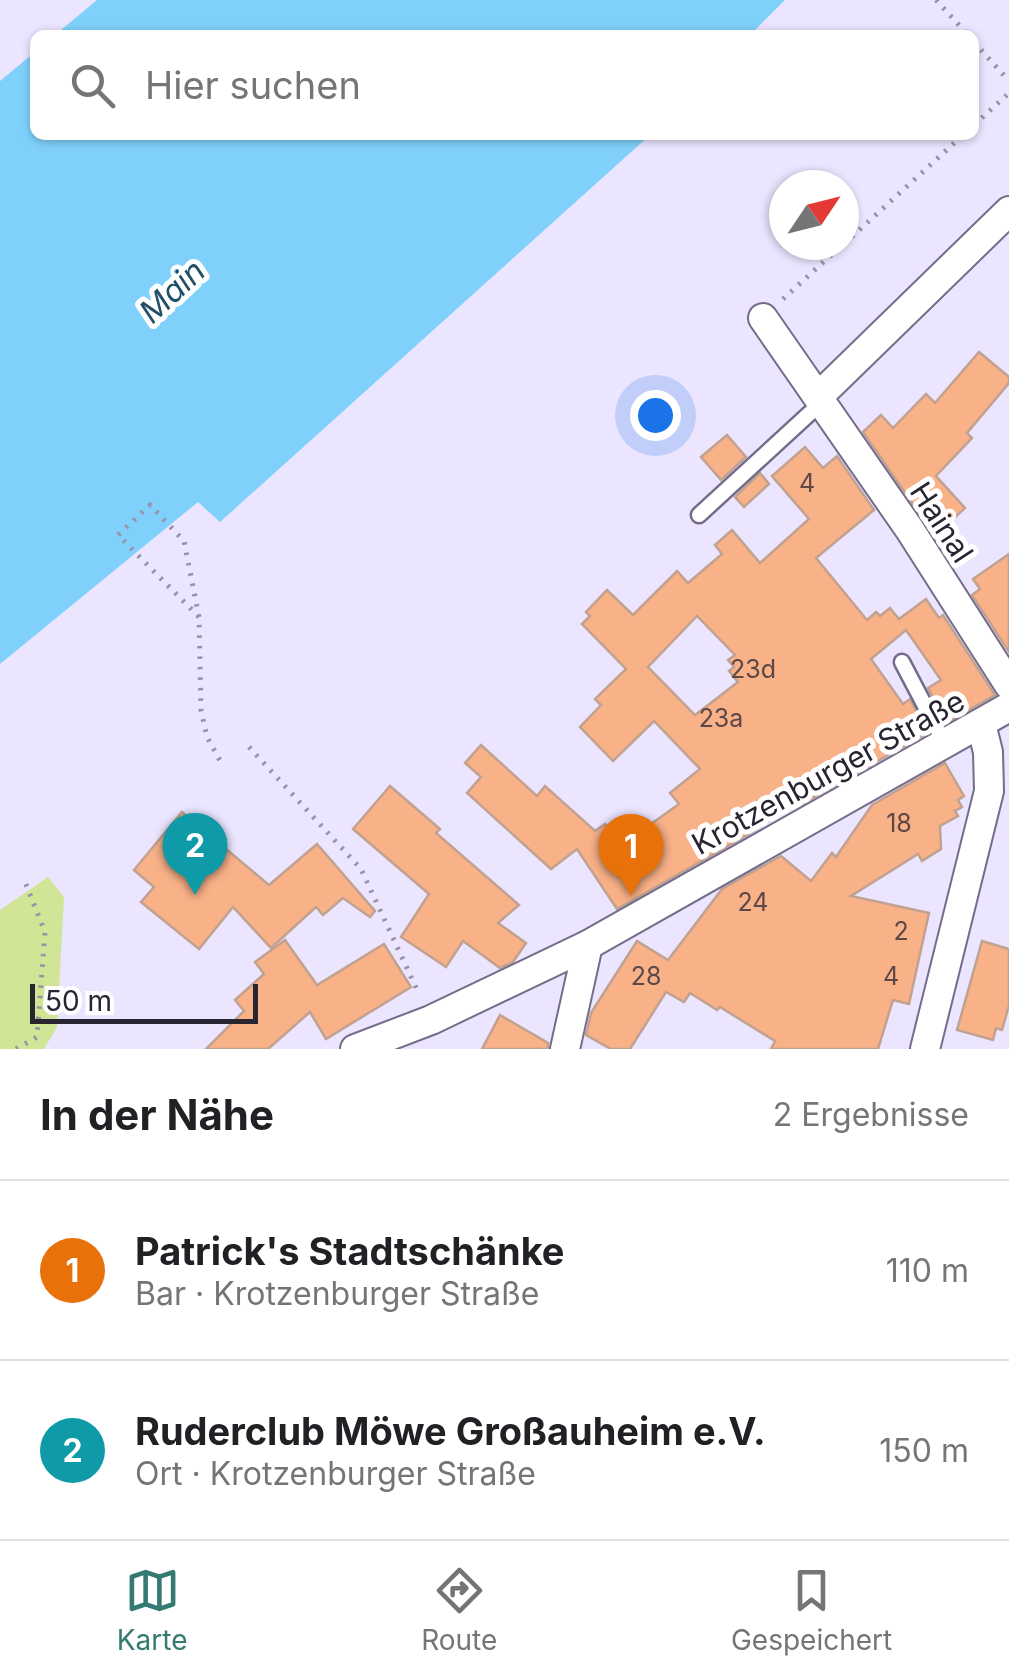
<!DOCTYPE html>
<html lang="de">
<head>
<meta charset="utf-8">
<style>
	:root { --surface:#fff; --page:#f6f6f6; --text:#202124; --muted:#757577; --line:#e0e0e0; --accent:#347a72 }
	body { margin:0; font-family:Inter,sans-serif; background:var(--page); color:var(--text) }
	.compass { position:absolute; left:769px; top:170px; width:90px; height:90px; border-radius:50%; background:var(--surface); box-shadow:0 2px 8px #0004; rotate:55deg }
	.scale { position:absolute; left:30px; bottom:25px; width:228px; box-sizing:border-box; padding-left:10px; border:5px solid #282531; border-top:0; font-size:28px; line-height:35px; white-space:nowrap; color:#282531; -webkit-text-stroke:8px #fff; paint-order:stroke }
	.you { position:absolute; left:655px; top:415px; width:35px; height:35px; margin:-25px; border:8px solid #fff; border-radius:50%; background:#1a73e8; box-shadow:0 0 0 15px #1a73e833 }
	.badge { display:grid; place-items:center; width:65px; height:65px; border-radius:50%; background:var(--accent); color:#fff; font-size:32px; font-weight:700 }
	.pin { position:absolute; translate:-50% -82px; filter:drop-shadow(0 2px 5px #0008) }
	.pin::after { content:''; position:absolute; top:52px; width:35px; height:30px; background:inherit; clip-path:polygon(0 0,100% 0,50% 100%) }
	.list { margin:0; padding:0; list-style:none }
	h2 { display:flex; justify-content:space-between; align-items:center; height:130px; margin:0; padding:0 40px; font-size:42px }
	h2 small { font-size:32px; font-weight:400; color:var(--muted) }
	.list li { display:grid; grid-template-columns:65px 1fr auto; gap:30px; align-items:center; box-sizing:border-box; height:180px; padding:0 40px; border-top:2px solid var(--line) }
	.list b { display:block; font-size:38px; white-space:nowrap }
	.list p { margin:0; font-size:32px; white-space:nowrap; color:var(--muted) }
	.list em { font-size:32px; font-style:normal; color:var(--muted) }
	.icon { flex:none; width:55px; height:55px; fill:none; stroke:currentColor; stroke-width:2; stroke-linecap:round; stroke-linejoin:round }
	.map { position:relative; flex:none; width:1009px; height:1049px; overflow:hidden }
	.search { position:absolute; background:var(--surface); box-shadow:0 2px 8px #0004; left:30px; right:30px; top:30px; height:110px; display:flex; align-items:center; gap:25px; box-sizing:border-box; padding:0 35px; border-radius:15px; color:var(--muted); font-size:38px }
	.sheet { height:490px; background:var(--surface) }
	nav { display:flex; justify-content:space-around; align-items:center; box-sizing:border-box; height:140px; border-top:2px solid var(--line); background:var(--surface); font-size:28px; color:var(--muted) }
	nav a { display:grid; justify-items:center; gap:5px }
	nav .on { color:var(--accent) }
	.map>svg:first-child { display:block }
	.green { fill:#d1e597 }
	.water { fill:#7fd1fc }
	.building { fill:#f9b188; stroke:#c1a190; stroke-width:2.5; fill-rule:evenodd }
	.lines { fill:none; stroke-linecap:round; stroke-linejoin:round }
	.service-casing { stroke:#746c89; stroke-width:19 }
	.minor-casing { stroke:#746c89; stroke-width:32 }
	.path { stroke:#9792a6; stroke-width:5; stroke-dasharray:2.5 8; stroke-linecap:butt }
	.service { stroke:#fff; stroke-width:14 }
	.minor { stroke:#fff; stroke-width:28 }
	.labels { text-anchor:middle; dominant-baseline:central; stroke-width:10; stroke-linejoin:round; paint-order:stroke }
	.number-label { font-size:25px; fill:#5c4847 }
	.street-label { font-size:30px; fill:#282531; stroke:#fff }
	.water-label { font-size:32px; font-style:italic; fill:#214f65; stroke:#fff }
</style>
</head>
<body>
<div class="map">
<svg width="1009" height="1049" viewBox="0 0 1009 1049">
	<rect width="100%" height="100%" fill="#ebe5ff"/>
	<path class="green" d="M48,877L64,897L57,1027L44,1049H0V910Z"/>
	<g class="water">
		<path d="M97,0H785L750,35H55Z"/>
		<path d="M35,52V135H650L220,522L198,502L0,664V81Z"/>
	</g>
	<g class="building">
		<path d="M979,352L1009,377V383L967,433L972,438L936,476L965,508L935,536L863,432L881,415L893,428L926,394L935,403Z"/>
		<path d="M727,435L746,457L721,480L701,457Z"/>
		<path d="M805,447L823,468L837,456L874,510L816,558L867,620L876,612L880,616L890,608L899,619L926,599L939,618L943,615L995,695L946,723L928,688L941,680L906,630L871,659L903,704L910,699L927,733L802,804L799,801L747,835L617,909L577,849L551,869L467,793L481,777L465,763L481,745L537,796L545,786L595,831L605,824L620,846L679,804L670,793L700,769L654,721L613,761L580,727L601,705L595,699L626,669L582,624L590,616L586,612L607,590L633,615L677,571L688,583L722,554L715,545L732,530L760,563L809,519L772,476ZM697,616L735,655L728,660L734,667L729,671L738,682L695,715L648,667Z"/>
		<path d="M760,473L769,484L744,507L735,497Z"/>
		<path d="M1009,554V652L972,595L980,589L973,579Z"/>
		<path d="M945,763L964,796L958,800L962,807L955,811L958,816L940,826L941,849L922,861L918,854L851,896L929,913L909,1004L893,1000L878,1049H771L775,1041L720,1007L717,1010L690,993L684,1002L666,992L630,1049H611L586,1035L591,1013L637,941L668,960L722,889L781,856L811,881L832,853L836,857L872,805Z"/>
		<path d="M390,786L440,829L436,833L519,905L498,923L526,943L513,962L500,968L463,941L446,967L401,937L429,894L353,829Z"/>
		<path d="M182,812L269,885L317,844L375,911L370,917L343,898L323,915L316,907L271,948L233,907L199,949L141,902L154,887L134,870Z"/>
		<path d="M285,940L317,985L384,944L411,987L326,1039L310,1012L268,1049H206L244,1011L235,1000L264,974L255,962Z"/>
		<path d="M982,941L1009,949V1005L1002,1030L996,1028L993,1040L957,1030Z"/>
		<path d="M500,1015L548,1043V1049H482Z"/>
	</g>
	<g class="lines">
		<g class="service-casing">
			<g id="service">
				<path d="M699,515L822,402"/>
				<path d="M902,662L945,744"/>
			</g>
		</g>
		<g class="minor-casing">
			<g id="minor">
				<path d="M763,318L910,530L1009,685"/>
				<path d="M819,396L1009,211"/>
				<path d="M355,1049L431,1020L588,945L1009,707"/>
				<path d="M565,1049L588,945"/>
				<path d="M925,1049L989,791L988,752L981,724"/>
			</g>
		</g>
		<g class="path">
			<path d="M936,0L968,35"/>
			<path d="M974,42L1009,81"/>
			<path d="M974,125L1009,93"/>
			<path d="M844,244L963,135"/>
			<path d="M783,299L842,245"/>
			<path d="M199,617L118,535L150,505L184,541L199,617L201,710L207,737L223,766"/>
			<path d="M249,747L361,869L419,994"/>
			<path d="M16,1049L37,1037L45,932L25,882"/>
		</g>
		<use href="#service" class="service"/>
		<use href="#minor" class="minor"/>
	</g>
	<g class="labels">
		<g class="number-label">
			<text x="807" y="483">4</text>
			<text x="753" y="669">23d</text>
			<text x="721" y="718">23a</text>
			<text x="899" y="823">18</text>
			<text x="753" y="902">24</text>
			<text x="901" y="931">2</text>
			<text x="646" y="976">28</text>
			<text x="891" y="976">4</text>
		</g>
		<g class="street-label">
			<text transform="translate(942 522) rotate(57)">Hainal</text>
			<text transform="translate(828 772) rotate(-29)">Krotzenburger Straße</text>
		</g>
		<g class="water-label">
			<text transform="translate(172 291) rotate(-43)">Main</text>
		</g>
	</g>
</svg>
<svg class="compass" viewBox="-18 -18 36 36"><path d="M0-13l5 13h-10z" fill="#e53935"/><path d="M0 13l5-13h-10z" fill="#757577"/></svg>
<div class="scale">50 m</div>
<div class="you"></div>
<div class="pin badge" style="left:631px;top:896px;background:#e8710a">1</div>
<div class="pin badge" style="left:195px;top:895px;background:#0f9aa8">2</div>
<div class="search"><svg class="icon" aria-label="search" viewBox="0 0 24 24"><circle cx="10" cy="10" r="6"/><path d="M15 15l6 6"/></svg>Hier suchen</div>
</div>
<section class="sheet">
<h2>In der Nähe<small>2 Ergebnisse</small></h2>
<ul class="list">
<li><span class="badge" style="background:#e8710a">1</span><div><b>Patrick's Stadtschänke</b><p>Bar · Krotzenburger Straße</p></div><em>110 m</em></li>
<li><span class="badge" style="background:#0f9aa8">2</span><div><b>Ruderclub Möwe Großauheim e.V.</b><p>Ort · Krotzenburger Straße</p></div><em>150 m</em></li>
</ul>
</section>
<nav>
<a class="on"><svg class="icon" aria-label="map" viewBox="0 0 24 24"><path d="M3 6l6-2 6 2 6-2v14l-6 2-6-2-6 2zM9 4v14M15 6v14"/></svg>Karte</a>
<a><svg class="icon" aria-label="directions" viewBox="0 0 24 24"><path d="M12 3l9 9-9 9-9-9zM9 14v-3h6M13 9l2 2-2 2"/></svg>Route</a>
<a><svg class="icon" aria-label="saved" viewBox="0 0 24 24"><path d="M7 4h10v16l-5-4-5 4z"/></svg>Gespeichert</a>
</nav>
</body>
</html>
